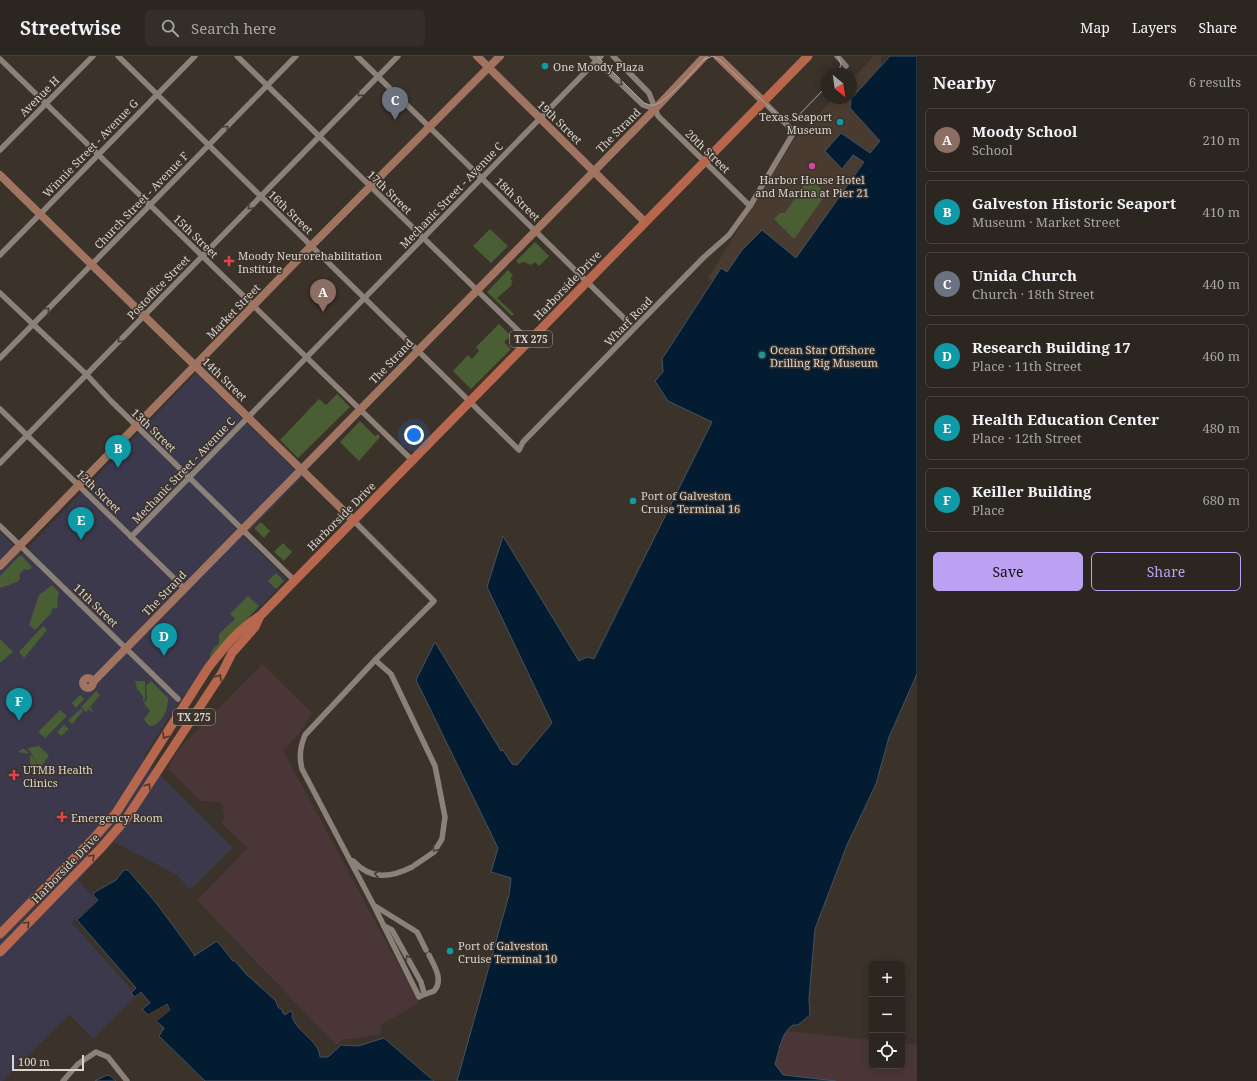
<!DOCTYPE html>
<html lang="en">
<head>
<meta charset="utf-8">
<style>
	:root { --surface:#2c2620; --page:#342e29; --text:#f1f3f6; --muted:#a6a5a5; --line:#48433e; --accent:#bca0f2 }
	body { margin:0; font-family:"Noto Serif",serif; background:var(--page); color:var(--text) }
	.controls { position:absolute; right:12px; bottom:12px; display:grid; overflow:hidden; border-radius:6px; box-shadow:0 2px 10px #0003 }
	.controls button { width:36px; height:36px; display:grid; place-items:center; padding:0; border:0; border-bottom:1px solid var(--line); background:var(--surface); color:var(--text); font:20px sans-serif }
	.compass { position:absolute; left:821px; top:12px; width:36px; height:36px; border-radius:50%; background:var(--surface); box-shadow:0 2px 10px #0003; rotate:151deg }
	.scale { position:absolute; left:12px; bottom:10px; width:72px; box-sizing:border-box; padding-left:4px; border:2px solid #dad4cf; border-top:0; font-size:11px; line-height:14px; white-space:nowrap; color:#dad4cf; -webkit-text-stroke:3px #3b322a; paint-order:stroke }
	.you { position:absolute; left:414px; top:379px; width:14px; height:14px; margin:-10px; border:3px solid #fff; border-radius:50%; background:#1a73e8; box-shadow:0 0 0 6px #1a73e833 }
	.badge { display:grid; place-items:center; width:26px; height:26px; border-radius:50%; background:var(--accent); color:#fff; font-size:13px; font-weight:700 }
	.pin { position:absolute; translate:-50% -33px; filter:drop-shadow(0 1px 2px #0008) }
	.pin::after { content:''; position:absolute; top:21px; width:14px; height:12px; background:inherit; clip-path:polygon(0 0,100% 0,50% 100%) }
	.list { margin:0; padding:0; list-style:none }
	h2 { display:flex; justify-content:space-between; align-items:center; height:52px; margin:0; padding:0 16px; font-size:17px }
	h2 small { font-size:13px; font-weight:400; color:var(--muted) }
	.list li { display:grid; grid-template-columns:26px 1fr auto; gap:12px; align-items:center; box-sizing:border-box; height:64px; margin:0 8px 8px; padding:0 8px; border:1px solid var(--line); border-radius:6px }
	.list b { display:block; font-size:15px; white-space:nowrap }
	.list p { margin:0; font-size:13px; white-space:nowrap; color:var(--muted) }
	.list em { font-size:13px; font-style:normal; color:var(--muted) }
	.actions { display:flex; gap:8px; padding:12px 16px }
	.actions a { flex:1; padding:9px 0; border:1px solid var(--accent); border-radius:6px; text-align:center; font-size:14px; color:var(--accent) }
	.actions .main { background:var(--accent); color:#111 }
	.icon { flex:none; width:22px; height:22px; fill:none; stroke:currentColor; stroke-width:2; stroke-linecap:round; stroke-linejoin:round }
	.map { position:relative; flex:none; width:917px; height:1025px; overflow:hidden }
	header { display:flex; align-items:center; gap:24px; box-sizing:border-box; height:56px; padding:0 20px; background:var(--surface); border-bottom:1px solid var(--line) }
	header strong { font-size:19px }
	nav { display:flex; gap:22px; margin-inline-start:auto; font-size:14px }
	.search { width:280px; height:36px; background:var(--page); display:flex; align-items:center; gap:10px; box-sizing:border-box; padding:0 14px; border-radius:6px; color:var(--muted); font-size:15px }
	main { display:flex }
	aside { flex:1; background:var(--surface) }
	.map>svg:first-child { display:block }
	.built { fill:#493b2f }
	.industrial { fill:#4a3637 }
	.education { fill:#3b394b }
	.green { fill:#495e33 }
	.water { fill:#031c32; stroke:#445361 }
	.pier { fill:#3b322a }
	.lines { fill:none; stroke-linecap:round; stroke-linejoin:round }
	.street { stroke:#8c8178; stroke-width:5.5 }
	.secondary { stroke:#a17462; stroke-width:8 }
	.primary { stroke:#b7674d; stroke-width:9 }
	.tram { stroke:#afa8a2; stroke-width:1 }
	.oneway { stroke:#473e36 }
	.oneway2 { stroke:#47372e }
	.culture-dot { fill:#0f9aa8; stroke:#3b322a; stroke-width:1.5 }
	.hotel-dot { fill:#d1479c; stroke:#3b322a; stroke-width:1.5 }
	.health-dot { fill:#e0444e; stroke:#3b322a; stroke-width:1.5 }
	.labels { text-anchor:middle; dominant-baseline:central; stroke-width:3; stroke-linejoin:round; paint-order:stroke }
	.shield { fill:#3b322a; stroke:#aaa39e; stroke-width:1 }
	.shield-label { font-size:10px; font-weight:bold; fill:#dad4cf }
	.poi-label { font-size:11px; fill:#dad4cf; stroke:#3b322a; text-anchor:start }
	.street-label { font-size:11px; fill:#dad4cf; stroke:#3b322a }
</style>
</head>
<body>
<header>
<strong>Streetwise</strong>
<div class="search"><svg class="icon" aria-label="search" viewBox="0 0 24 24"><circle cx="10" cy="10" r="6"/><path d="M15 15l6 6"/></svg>Search here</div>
<nav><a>Map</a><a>Layers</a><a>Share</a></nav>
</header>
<main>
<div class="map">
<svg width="917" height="1025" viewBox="0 0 917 1025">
	<rect width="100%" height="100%" fill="#3b322a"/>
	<path class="built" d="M874,0H881L882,119L764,251L708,222L793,85L834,42H851V24Z"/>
	<g class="industrial">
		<path d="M262,608L312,657L299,678L283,694L419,947L381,969L380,978L354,983H345L336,989L197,844L248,792L221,767L225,763L221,746L200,745L170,714V708L178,694Z"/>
		<path d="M786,975L872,984V1010H902V987L917,989V1025H836L783,1019L775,1008Z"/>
	</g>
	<path class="education" d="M196,317L302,421L244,481L287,523L220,592L174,654L143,702L233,792L190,834L177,819L114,786L78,824L96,844L72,867L136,939L93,983L69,958L3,1025H0V476L22,498Z"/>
	<g class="green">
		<path d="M809,121L826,138L794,183L774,163L780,157H785Z"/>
		<path d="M490,173L508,190L491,207L473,190Z"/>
		<path d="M535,186L549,200L539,210L535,206L531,209L524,206L519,208L516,205Z"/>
		<path d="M508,214L513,219L510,223L513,225L511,227L512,229L497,242L514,258L512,260L487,236Z"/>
		<path d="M499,268L511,280L504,286L511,293L471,333L453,315L468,299L472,303L479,295L476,291Z"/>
		<path d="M337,338L350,351L298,402L280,384L319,343L326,349Z"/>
		<path d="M360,365L375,380L378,378L380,381L359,405L340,386Z"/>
		<path d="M261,466L270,475L264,482L254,472Z"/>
		<path d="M283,487L292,496L284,505L274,496Z"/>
		<path d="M19,500H22L32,511L29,514L24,513L19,519L20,523L17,526L0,532V520Z"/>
		<path d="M276,517L284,525L276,533L268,525Z"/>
		<path d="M52,529L59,536L57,546L58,550L56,553L54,551L51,555L52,556L35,574L29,569L39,539Z"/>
		<path d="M248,540L259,550L209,603L212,594L219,587V578L235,563L230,558Z"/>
		<path d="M43,570L47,574L24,602L19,596Z"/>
		<path d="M0,583L13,596L0,607Z"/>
		<path d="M135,625H145V643L143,646V640L137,633Z"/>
		<path d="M151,625L168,642C168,653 163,668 151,670L148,669L144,663L150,655L144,647L147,643L146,630Z"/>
		<path d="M96,635L100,639L90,651L93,655L92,656L89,653L86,656L81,651Z"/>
		<path d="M80,639L84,643L76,652L72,647Z"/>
		<path d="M81,653L83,655L72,668L68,664Z"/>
		<path d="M60,654L67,660L45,682L39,677L40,674Z"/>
		<path d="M64,669L69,673L61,680L57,676Z"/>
		<path d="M39,690L49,699L40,713L28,692Z"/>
		<path d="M22,693H24C31,698 40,708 37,717L30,710V698L18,696Z"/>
	</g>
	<g class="water">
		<path d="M890,0H917V618L889,681L876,728L847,789L815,873L809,942L810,959L798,969H793C781,976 779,996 775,1008L783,1019L836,1025H457L509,839L511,822L491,816L498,792L416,624L435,586L501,695L503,694L512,708L517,709L552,667L487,531L503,480L579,605L587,601L594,603L712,366L668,345L655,325L663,316L662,303L721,212L727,216L742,194L762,174L796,202L864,106L853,99L842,113L825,95L841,77L870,97L880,85L850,52L851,43Z"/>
		<path d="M124,814H128L157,848L194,898V900L217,885L233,905H235L246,918L276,945L278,951L283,955L282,956L285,959L290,955L293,957L292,960C296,976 319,984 320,1001H328L341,989L358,990L384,982L434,1025H205L159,980L164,972L156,965L170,954L167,948L148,959L142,953L150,947L141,936L135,941L131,937L136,932L77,864L98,844L93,839L95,836L116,824Z"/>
		<path d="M109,1019L116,1025H95L105,1020Z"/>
	</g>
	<path class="pier" d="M166,948L170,954L155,966V964L168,954L166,951L148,961L146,960Z"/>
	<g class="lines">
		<g class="street">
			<path d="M118,0L519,394L523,386L704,201L729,179L750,150L794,76L763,45"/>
			<path d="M237,0L529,285"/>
			<path d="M357,0L630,268"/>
			<path d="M592,0L643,49L655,53"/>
			<path d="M613,0L649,37L658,60L750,150"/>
			<path d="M837,0L846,10"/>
			<path d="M0,3L413,405"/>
			<path d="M0,94L93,0"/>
			<path d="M0,199L195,0"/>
			<path d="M0,237L87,319L111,345L295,525"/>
			<path d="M0,302L296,0"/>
			<path d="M0,353L184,532"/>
			<path d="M0,407L398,0"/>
			<path d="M354,465L434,545L378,601L305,679C300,692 299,700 302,713L374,850L419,941C423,938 430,937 434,935C444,924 434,909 429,899"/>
			<path d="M0,470L178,643"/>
			<path d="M131,481L601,0"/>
			<path d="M375,604L391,618L435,710L445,761L442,783L434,796L415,809"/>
			<path d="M353,805C371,824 390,822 412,811"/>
			<path d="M375,850L417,876L426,894"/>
			<path d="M384,870L392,874L421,926L424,937"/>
			<path d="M63,1025L78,1008L96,996L108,1001L127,1025"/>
		</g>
		<g class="secondary">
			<path d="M477,0L645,166"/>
			<path d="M717,0L763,45"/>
			<path d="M0,119L354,465"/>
			<path d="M0,510L312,189L500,0"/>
			<circle cx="88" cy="627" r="5"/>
			<path d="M93,626L655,53L705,0"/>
		</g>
		<g class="primary">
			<path d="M0,878L93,783L116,757L208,612C223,593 239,572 260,560"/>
			<path d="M0,896L101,792L126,763L222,617L232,597L255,571L260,560L808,0"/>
		</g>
		<g class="tram">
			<path d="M597,0L644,47C647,48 650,50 654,49C666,47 696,12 706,1"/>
			<path d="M838,0L841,8L838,18"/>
			<path d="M703,4L713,0L720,4L784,65L794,64L827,30"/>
		</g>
	</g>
	<defs><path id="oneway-chevron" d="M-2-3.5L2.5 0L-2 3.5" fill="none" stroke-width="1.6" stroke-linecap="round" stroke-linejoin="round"/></defs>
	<g class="oneway">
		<use href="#oneway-chevron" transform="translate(620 27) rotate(44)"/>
		<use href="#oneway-chevron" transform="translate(360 38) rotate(135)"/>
		<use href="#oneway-chevron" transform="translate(226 72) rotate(-46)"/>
		<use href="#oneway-chevron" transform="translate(250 151) rotate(135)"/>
		<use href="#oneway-chevron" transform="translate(47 254) rotate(-46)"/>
		<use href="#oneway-chevron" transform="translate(120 284) rotate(134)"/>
		<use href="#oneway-chevron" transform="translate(435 793) rotate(126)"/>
		<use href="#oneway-chevron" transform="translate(377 818) rotate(-169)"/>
		<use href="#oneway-chevron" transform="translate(408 902) rotate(-119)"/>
	</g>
	<g class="oneway2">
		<use href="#oneway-chevron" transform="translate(219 621) rotate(-58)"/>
		<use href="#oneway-chevron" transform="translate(165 680) rotate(123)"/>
		<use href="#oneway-chevron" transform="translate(148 730) rotate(-56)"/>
		<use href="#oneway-chevron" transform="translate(92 801) rotate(-46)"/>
		<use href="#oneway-chevron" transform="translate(27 868) rotate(-46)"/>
	</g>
	<g class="culture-dot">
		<circle cx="545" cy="10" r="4"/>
		<circle cx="840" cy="66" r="4"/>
		<circle cx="762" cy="299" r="4"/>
		<circle cx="633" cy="445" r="4"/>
		<circle cx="450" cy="895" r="4"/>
	</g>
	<circle class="hotel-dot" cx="812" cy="110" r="4"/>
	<g class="health-dot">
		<path d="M227 199h4v4h4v4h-4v4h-4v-4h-4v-4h4z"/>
		<path d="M12 713h4v4h4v4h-4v4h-4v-4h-4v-4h4z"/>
		<path d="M60 755h4v4h4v4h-4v4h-4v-4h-4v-4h4z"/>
	</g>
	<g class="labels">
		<g class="shield">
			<rect x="510" y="275" width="42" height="16" rx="3"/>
			<rect x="173" y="653" width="42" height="16" rx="3"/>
		</g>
		<g class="shield-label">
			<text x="531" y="283">TX 275</text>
			<text x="194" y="661">TX 275</text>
		</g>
		<g class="poi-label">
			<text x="553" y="10">One Moody Plaza</text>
			<text x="832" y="60" text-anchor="end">Texas Seaport<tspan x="832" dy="13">Museum</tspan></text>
			<text x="812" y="123" text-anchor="middle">Harbor House Hotel<tspan x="812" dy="13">and Marina at Pier 21</tspan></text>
			<text x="238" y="199">Moody Neurorehabilitation<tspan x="238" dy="13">Institute</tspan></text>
			<text x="770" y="293">Ocean Star Offshore<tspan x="770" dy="13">Drilling Rig Museum</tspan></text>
			<text x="641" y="439">Port of Galveston<tspan x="641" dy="13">Cruise Terminal 16</tspan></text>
			<text x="23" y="713">UTMB Health<tspan x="23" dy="13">Clinics</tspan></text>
			<text x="71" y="761">Emergency Room</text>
			<text x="458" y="889">Port of Galveston<tspan x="458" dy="13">Cruise Terminal 10</tspan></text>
		</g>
		<g class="street-label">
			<text transform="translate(39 40) rotate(-45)">Avenue H</text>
			<text transform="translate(560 66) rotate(44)">19th Street</text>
			<text transform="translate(618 74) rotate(-45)">The Strand</text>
			<text transform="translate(90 92) rotate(-46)">Winnie Street - Avenue G</text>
			<text transform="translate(708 95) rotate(44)">20th Street</text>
			<text transform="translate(390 136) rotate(44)">17th Street</text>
			<text transform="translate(451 139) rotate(-46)">Mechanic Street - Avenue C</text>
			<text transform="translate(518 143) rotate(44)">18th Street</text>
			<text transform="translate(141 144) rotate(-46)">Church Street - Avenue F</text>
			<text transform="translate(291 156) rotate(44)">16th Street</text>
			<text transform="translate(196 180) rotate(44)">15th Street</text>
			<text transform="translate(567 229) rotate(-46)">Harborside Drive</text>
			<text transform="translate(158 231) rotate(-46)">Postoffice Street</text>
			<text transform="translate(233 255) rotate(-46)">Market Street</text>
			<text transform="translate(628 265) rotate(-46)">Wharf Road</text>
			<text transform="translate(391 305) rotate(-46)">The Strand</text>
			<text transform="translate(225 323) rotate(44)">14th Street</text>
			<text transform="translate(154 374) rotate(44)">13th Street</text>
			<text transform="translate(183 414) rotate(-46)">Mechanic Street - Avenue C</text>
			<text transform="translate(99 435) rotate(44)">12th Street</text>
			<text transform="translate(341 460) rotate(-45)">Harborside Drive</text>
			<text transform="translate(164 537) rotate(-46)">The Strand</text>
			<text transform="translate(96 549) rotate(44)">11th Street</text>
			<text transform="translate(65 812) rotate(-46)">Harborside Drive</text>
		</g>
	</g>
</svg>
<div class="controls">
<button>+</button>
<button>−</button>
<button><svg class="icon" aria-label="locate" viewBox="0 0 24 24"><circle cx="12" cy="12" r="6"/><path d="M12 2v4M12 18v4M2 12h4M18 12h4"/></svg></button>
</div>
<svg class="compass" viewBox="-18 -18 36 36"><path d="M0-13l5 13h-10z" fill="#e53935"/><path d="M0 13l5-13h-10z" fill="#a6a5a5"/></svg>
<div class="scale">100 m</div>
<div class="you"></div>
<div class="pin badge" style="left:323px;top:256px;background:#8d6e63">A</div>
<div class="pin badge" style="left:118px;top:412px;background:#0f9aa8">B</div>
<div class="pin badge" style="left:395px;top:64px;background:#6b7280">C</div>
<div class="pin badge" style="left:164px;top:600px;background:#0f9aa8">D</div>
<div class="pin badge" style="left:81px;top:484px;background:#0f9aa8">E</div>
<div class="pin badge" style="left:19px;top:665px;background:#0f9aa8">F</div>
</div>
<aside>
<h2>Nearby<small>6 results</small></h2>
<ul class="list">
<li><span class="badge" style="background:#8d6e63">A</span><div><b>Moody School</b><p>School</p></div><em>210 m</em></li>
<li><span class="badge" style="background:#0f9aa8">B</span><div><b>Galveston Historic Seaport</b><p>Museum · Market Street</p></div><em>410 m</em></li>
<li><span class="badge" style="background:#6b7280">C</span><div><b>Unida Church</b><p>Church · 18th Street</p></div><em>440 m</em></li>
<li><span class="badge" style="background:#0f9aa8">D</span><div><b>Research Building 17</b><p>Place · 11th Street</p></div><em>460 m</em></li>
<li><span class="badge" style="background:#0f9aa8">E</span><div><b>Health Education Center</b><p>Place · 12th Street</p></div><em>480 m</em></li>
<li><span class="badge" style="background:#0f9aa8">F</span><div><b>Keiller Building</b><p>Place</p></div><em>680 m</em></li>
</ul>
<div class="actions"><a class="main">Save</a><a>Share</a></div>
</aside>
</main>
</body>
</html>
